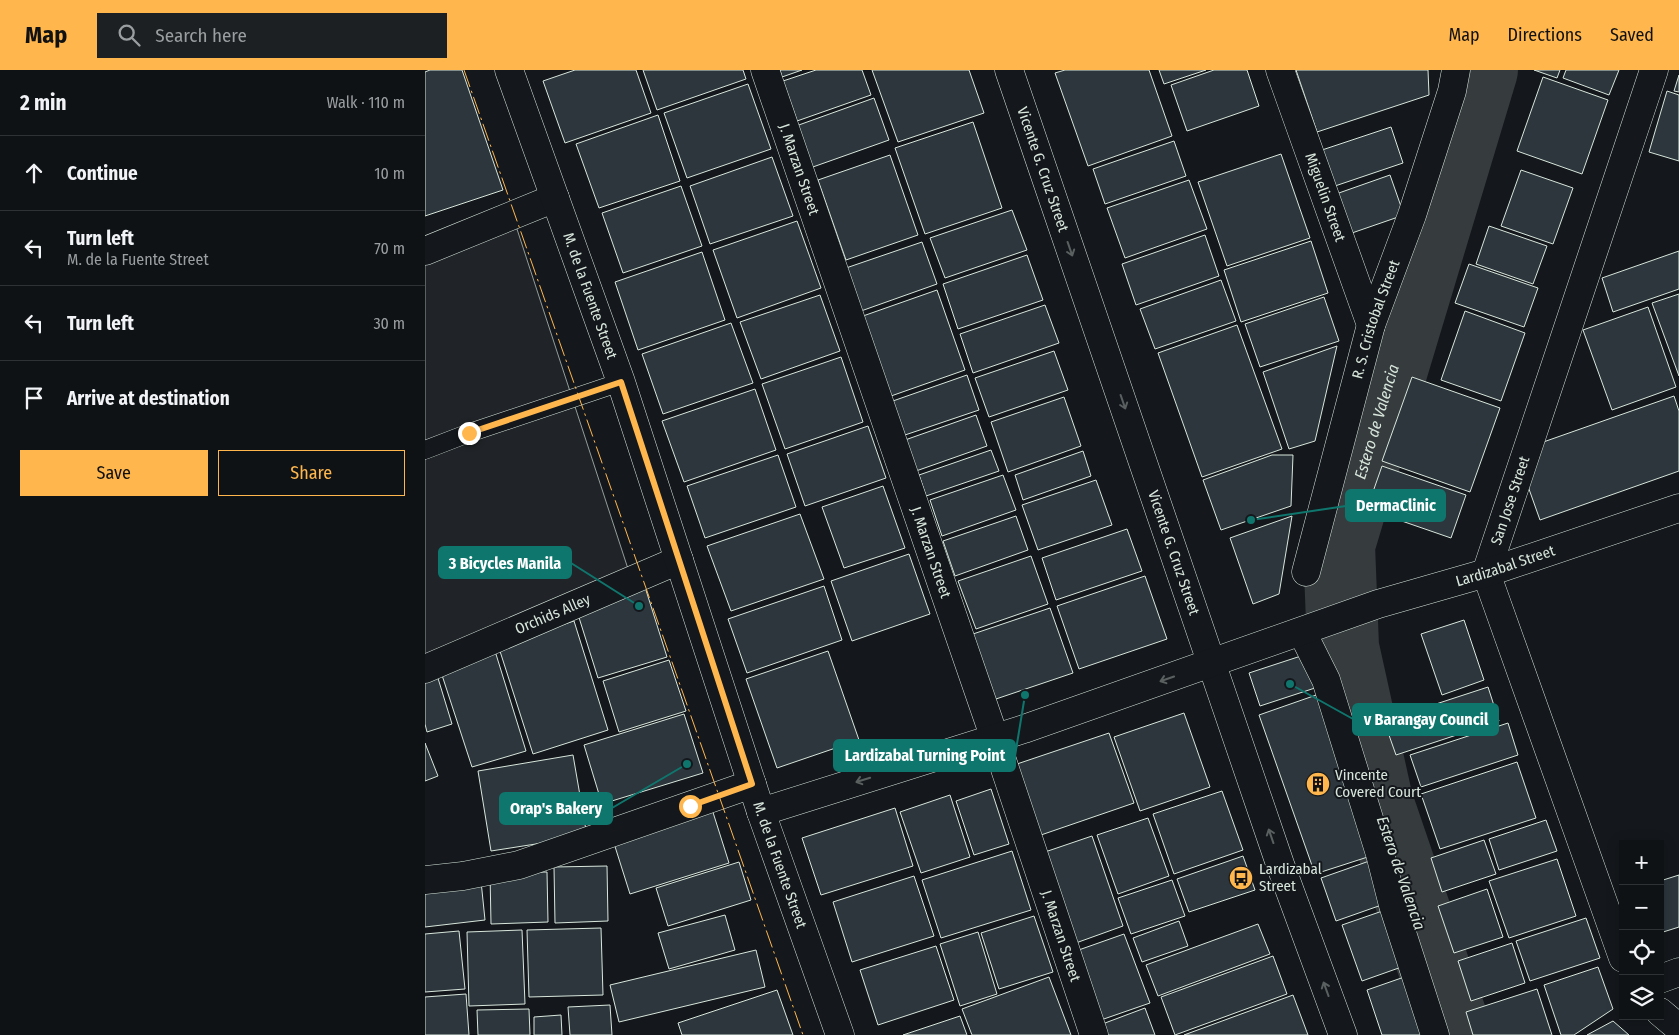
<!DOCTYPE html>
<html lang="en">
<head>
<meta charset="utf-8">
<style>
	:root { --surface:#0f1215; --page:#1d2022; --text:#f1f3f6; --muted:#9b9ea0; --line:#2f3234; --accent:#ffb74d }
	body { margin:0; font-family:"Fira Sans Condensed",sans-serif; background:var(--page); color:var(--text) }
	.controls { position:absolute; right:15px; bottom:15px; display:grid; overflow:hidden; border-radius:0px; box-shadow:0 2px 12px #0003 }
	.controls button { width:45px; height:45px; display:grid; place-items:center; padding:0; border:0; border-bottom:1px solid var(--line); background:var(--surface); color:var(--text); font:25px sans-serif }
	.stop { position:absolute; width:15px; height:15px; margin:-11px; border:4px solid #ffb74d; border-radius:50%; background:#fff }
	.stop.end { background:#ffb74d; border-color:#fff; box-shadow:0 1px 5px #0008 }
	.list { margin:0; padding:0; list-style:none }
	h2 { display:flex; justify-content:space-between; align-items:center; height:65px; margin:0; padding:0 20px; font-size:21px }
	h2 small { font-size:16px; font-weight:400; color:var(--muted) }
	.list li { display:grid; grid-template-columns:32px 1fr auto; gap:15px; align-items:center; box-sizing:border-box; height:75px; padding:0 20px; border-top:1px solid var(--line) }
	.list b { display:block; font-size:19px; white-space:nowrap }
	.list p { margin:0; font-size:16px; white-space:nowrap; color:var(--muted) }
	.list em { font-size:16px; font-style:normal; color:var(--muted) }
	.actions { display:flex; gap:10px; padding:15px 20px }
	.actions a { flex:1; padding:11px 0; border:1px solid var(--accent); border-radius:0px; text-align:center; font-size:18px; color:var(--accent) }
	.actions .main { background:var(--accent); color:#111 }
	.icon { flex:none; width:28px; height:28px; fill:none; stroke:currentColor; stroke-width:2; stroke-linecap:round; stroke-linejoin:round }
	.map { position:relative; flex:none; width:1254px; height:965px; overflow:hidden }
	header { display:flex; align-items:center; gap:30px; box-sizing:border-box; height:70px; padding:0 25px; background:var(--accent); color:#111 }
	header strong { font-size:24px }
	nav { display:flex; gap:28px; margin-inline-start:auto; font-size:18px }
	.search { width:350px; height:45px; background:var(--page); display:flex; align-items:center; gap:12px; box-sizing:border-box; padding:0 18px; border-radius:0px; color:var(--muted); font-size:19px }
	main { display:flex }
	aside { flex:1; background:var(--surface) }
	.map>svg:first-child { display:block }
	.green { fill:#202428; stroke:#939e99 }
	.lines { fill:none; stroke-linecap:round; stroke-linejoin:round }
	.river { stroke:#363b3e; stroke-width:72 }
	.building { fill:#2c363c; stroke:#d8e6dc }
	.service-casing { stroke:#d8e6dc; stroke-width:19 }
	.pedestrian-casing { stroke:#d8e6dc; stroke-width:29 }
	.minor-casing { stroke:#d8e6dc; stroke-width:29 }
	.tertiary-casing { stroke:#d8e6dc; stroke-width:29 }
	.service { stroke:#14181c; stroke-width:18 }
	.pedestrian { stroke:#14181c; stroke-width:28 }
	.minor { stroke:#14181c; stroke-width:28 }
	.tertiary { stroke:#14181c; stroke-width:28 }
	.power { stroke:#ffb74d; stroke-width:1; stroke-dasharray:18 4 2.5 4; stroke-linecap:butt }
	.oneway { stroke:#59605f }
	.route { stroke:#ffb74d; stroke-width:6 }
	.labels { text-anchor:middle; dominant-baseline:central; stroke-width:4; stroke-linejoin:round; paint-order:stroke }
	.street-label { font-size:15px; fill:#d8e6dc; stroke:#14181c }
	.poi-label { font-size:15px; fill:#d8e6dc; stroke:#14181c; text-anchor:start }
	.water-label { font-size:16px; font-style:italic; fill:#d8e6dc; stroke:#14181c }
	.leader { fill:none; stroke:#0f766e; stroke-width:2 }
	.callout-dot { fill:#0f766e; stroke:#14181c; stroke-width:2 }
	.callout { fill:#0f766e; stroke:#0f766e; stroke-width:2 }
	.callout-label { font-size:16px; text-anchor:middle; font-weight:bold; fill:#fff }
</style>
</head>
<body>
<header>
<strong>Map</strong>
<div class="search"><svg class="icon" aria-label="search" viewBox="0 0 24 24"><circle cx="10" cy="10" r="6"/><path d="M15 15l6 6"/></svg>Search here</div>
<nav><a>Map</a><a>Directions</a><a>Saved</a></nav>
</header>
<main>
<aside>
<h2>2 min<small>Walk · 110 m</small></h2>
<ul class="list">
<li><svg class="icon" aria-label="ahead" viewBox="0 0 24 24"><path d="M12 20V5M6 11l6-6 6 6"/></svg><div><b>Continue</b></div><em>10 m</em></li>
<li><svg class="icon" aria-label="left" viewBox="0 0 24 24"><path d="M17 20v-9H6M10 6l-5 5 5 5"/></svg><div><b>Turn left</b><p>M. de la Fuente Street</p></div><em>70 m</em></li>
<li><svg class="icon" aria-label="left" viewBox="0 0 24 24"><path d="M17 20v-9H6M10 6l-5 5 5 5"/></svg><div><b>Turn left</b></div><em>30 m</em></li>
<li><svg class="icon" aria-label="arrive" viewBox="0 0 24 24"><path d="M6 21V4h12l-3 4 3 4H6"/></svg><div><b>Arrive at destination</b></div></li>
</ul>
<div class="actions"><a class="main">Save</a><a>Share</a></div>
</aside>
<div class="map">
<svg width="1254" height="965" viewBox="0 0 1254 965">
	<rect width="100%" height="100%" fill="#14181c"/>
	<path class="green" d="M90,153L206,508L0,592V191Z"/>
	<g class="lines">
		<path class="river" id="s1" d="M1032,965L952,731L918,577L914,475L1057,0"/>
	</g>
	<g class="building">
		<path d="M5,0H37L78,120L0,146V2Z"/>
		<path d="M150,0H211L226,43L140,73L118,11Z"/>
		<path d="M218,0H318L321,9L232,40Z"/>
		<path d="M355,0H377L357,7Z"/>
		<path d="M391,0H437L446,25L372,51L358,11Z"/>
		<path d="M447,0H544L559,43L473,72Z"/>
		<path d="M640,0H724L747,66L663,96L630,3Z"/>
		<path d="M734,0H781L739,14Z"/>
		<path d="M789,0H822L834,36L762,61L746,15Z"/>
		<path d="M871,0H1003L1004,25L892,62Z"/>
		<path d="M1109,0H1135L1132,8Z"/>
		<path d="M1141,0H1194L1184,25L1138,8Z"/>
		<path d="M1254,5V22L1249,21Z"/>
		<path d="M1118,7L1183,30L1157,104L1092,81Z"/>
		<path d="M323,14L346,79L262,108L239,43Z"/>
		<path d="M1242,21L1254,25V91L1224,82Z"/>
		<path d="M449,28L464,70L385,98L371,56Z"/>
		<path d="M233,45L255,111L174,138L151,74Z"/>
		<path d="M548,52L577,138L500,164L470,78Z"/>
		<path d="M966,57L978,93L907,117L894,81Z"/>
		<path d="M749,71L761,106L680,134L668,99Z"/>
		<path d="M856,84L885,168L802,196L773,112Z"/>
		<path d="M465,85L493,165L421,190L393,110Z"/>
		<path d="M347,87L368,146L285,174L265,116Z"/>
		<path d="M1096,100L1148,118L1128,174L1076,156Z"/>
		<path d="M965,105L979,145L924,164L911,124Z"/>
		<path d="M764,110L782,159L700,188L682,138Z"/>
		<path d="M256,116L277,176L198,203L177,143Z"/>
		<path d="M587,140L602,180L520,208L505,168Z"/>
		<path d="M372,151L396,218L312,248L288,180Z"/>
		<path d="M1064,156L1122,176L1108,214L1051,194Z"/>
		<path d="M780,165L794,206L711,235L697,194Z"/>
		<path d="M886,171L903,223L816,252L799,200Z"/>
		<path d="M497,172L512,214L436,241L421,198Z"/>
		<path d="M1254,181V219L1188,242L1177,208Z"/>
		<path d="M277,182L300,250L213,280L190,212Z"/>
		<path d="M602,185L618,230L533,259L518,214Z"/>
		<path d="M1044,194L1113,218L1099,257L1030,233Z"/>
		<path d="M796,210L811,251L730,279L715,239Z"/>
		<path d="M512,220L540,300L466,326L438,246Z"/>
		<path d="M1254,224V306L1227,233Z"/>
		<path d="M395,225L415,281L336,309L315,252Z"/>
		<path d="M899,227L914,271L835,297L820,254Z"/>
		<path d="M620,235L634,273L548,303L535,264Z"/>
		<path d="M1223,237L1251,317L1187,340L1158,260Z"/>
		<path d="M1040,241L1100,263L1076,331L1016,310Z"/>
		<path d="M306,253L328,313L238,344L217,284Z"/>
		<path d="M812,255L857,379L777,407L733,283Z"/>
		<path d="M912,276L890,371L864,379L838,302Z"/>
		<path d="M629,281L643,320L564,347L550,308Z"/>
		<path d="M416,287L438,352L360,379L337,314Z"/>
		<path d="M542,305L554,340L477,366L465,332Z"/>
		<path d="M987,307L1075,338L1045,422L957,391Z"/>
		<path d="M330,319L351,380L259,412L237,351Z"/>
		<path d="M1249,326L1254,341V401L1115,450L1099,405L1107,376Z"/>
		<path d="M639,327L656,376L583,402L566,352Z"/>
		<path d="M551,345L562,376L491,401L480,370Z"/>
		<path d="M443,356L461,408L380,436L362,384Z"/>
		<path d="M566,380L574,401L501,426L494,405Z"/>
		<path d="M658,381L666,406L598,430L590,405Z"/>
		<path d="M353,385L371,437L280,468L262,416Z"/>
		<path d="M847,385H868L866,436L796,460L778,410Z"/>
		<path d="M957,396L1041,425L1026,468L942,439Z"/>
		<path d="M578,405L591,440L517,466L505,430Z"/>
		<path d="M671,410L687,455L613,480L597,435Z"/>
		<path d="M458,416L480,478L419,498L397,437Z"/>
		<path d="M375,444L399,509L306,541L282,476Z"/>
		<path d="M591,446L603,480L530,506L518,471Z"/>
		<path d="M867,446L854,524L828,534L805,468Z"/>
		<path d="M702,459L717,501L631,530L617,488Z"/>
		<path d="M484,484L505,544L427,571L406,511Z"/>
		<path d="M606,486L623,534L551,559L533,511Z"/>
		<path d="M720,506L742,569L654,599L632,536Z"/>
		<path d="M399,516L417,570L322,603L303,549Z"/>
		<path d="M220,517L242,587L173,608L151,538Z"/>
		<path d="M625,538L648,603L568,630L545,565Z"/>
		<path d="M1039,550L1059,610L1017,625L996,564Z"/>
		<path d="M149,551L183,660L108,684L73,575Z"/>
		<path d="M70,581L101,681L47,697L15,599Z"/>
		<path d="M403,581L434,670L352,698L321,609Z"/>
		<path d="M882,584L893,617L835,636L824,603Z"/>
		<path d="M244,590L261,641L194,662L178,611Z"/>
		<path d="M12,605L27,654L2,662L0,654V609Z"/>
		<path d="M1063,617L1074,651L971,685L959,651Z"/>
		<path d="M897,623L952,784L890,804L834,645Z"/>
		<path d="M759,643L785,717L715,741L689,667Z"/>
		<path d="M259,644L278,703L177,734L159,675Z"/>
		<path d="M1083,653L1093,685L996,717L985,685Z"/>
		<path d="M684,663L709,733L613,766L589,695Z"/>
		<path d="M0,673L13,706L0,711Z"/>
		<path d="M148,685L162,766L66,781L53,701Z"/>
		<path d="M1092,692L1111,748L1015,779L996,724Z"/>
		<path d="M566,719L584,774L549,785L531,731Z"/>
		<path d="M797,721L818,780L749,804L728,744Z"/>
		<path d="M525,725L545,787L496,803L475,742Z"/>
		<path d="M286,736L304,793L205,824L187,767Z"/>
		<path d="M470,738L488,796L396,825L377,768Z"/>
		<path d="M723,748L744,806L693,824L672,765Z"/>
		<path d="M1121,750L1132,781L1074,800L1064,769Z"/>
		<path d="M667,766L698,856L648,874L617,783Z"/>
		<path d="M1059,770L1071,804L1017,822L1006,788Z"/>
		<path d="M587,781L606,840L516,868L497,810Z"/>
		<path d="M818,786L830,820L764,842L752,809Z"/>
		<path d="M950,789L965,832L911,851L896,808Z"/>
		<path d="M1132,789L1151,846L1084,868L1064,811Z"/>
		<path d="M314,792L326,830L243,856L231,818Z"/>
		<path d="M182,796L183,851L130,853L129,797Z"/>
		<path d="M122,802L123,852L66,854L65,803Z"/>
		<path d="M1254,805V857L1235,863V811Z"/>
		<path d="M489,806L509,866L427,892L408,832Z"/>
		<path d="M747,810L760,846L706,864L693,828Z"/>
		<path d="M56,811L60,850L0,857V817Z"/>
		<path d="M1062,819L1078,867L1029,883L1013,836Z"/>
		<path d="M966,838L985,894L937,911L917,855Z"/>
		<path d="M300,845L310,880L244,899L233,863Z"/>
		<path d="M609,846L628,902L574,919L556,863Z"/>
		<path d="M1161,848L1175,888L1105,911L1091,871Z"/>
		<path d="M754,851L763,876L717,892L708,868Z"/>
		<path d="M833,854L845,884L733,926L721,895Z"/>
		<path d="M176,858L178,925L104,927L102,860Z"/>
		<path d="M97,860L100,934L44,936L42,862Z"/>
		<path d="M34,861L40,919L0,922V864Z"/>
		<path d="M553,862L572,924L535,936L515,874Z"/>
		<path d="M699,864L725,933L673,951L648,882Z"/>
		<path d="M1087,873L1100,913L1046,931L1033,891Z"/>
		<path d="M511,876L529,930L453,955L435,900Z"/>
		<path d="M331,880L340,917L194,952L185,915Z"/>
		<path d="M848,886L862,924L750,965L736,927Z"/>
		<path d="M1173,897L1188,939L1149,965H1136L1119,915Z"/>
		<path d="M985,905L1006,965H957L942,920Z"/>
		<path d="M624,907L646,965H547L537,939Z"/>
		<path d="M1112,919L1127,965H1048L1041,942Z"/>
		<path d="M352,920L368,965H257L253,953Z"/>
		<path d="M41,924L44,965H0V927Z"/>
		<path d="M868,925L883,965H759Z"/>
		<path d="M185,935L187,965H145L143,937Z"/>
		<path d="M720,938L730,965H675L672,956Z"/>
		<path d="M104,939L105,965H53L52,940Z"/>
		<path d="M136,945L137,965H109V947Z"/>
		<path d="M535,946L542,965H478Z"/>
		<path d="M1188,951L1204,965H1162Z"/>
	</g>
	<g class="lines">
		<g class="service-casing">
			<path id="service" d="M0,380L44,363L196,312"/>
		</g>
		<g class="pedestrian-casing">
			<g id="pedestrian">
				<path id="s2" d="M881,502L946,255L987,145L1027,21L1031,0"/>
				<path d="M877,562L901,610L955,784L968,835L1010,965"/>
				<path d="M0,810L38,806L94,795L327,714"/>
			</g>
		</g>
		<g class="minor-casing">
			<g id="minor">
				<path id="s3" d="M340,0L570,669L669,965"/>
				<path id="s4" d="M855,0L946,255"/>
				<path d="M0,181L130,128"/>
				<path id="s5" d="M0,599L254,490"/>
				<path id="s6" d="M1198,888L1061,503L1229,0"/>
				<path d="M1235,909L1254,902"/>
				<path d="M1235,942L1254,958"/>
			</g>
		</g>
		<g class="tertiary-casing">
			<g id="tertiary">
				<path id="s7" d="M84,0L196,312L336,742L415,965"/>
				<path id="s8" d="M584,0L855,794L918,965"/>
				<path id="s9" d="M336,742L599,659L953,534L1061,503L1254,438"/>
			</g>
		</g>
		<use href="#service" class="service"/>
		<use href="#pedestrian" class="pedestrian"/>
		<use href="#minor" class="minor"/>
		<use href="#tertiary" class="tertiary"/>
		<path class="power" d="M39,0L378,965"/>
	</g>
	<defs><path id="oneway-shaft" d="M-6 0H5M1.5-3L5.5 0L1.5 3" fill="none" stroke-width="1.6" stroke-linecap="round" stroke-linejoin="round" transform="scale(1.25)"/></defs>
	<g class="oneway">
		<use href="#oneway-shaft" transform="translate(645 179) rotate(71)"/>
		<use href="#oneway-shaft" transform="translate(698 332) rotate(71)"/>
		<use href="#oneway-shaft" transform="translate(742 609) rotate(161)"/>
		<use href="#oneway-shaft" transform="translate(438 710) rotate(163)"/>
		<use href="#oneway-shaft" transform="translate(846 766) rotate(-109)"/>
		<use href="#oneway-shaft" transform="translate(901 919) rotate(-110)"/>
	</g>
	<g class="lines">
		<path class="route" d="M44,363L196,312L327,714L265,736"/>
	</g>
	<defs>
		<g id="building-disc" transform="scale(1.25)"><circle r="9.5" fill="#ffb74d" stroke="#14181c"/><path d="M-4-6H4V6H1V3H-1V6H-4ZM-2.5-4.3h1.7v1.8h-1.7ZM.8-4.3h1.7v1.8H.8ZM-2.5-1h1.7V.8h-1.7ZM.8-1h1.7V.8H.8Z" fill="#111"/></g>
		<g id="bus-disc" transform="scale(1.25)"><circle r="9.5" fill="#ffb74d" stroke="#14181c"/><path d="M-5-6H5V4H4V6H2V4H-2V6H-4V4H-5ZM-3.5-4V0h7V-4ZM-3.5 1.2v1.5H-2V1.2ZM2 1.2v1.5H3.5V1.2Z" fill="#111"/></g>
	</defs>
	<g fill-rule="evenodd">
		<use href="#building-disc" x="893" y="714"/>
		<use href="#bus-disc" x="816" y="808"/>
	</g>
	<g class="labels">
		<g class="street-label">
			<text stroke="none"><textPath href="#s3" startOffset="105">J. Marzan Street</textPath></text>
			<text stroke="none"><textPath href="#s8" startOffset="105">Vicente G. Cruz Street</textPath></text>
			<text stroke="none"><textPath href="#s4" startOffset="135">Miguelin Street</textPath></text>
			<text stroke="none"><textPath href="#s7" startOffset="240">M. de la Fuente Street</textPath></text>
			<text stroke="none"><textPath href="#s2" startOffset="262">R. S. Cristobal Street</textPath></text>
			<text stroke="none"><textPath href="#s6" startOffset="485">San Jose Street</textPath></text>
			<text stroke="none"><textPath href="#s3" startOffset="510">J. Marzan Street</textPath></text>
			<text stroke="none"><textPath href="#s8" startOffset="510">Vicente G. Cruz Street</textPath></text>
			<text stroke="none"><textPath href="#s9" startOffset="784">Lardizabal Street</textPath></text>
			<text stroke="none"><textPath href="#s5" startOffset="139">Orchids Alley</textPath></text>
			<text stroke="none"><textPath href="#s7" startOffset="840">M. de la Fuente Street</textPath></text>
			<text stroke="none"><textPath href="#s3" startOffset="915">J. Marzan Street</textPath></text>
		</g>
		<g class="poi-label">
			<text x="910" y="705">Vincente<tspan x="910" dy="17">Covered Court</tspan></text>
			<text x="834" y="799">Lardizabal<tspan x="834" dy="17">Street</tspan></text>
		</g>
		<g class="water-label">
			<text stroke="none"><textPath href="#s1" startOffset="636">Estero de Valencia</textPath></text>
			<text transform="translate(976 803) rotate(71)">Estero de Valencia</text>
		</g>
	</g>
	<path class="leader" d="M826 450L921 436M214 536L146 493M865 614L928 649M600 625L590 686M262 694L187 738"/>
	<g class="callout-dot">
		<circle cx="826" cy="450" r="5"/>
		<circle cx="214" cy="536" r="5"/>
		<circle cx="865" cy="614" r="5"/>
		<circle cx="600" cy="625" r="5"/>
		<circle cx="262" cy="694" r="5"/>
	</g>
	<g class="callout">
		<rect x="921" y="420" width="99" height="31" rx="5"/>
		<rect x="14" y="477" width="132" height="31" rx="5"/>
		<rect x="928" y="634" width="145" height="31" rx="5"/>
		<rect x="409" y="670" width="181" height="31" rx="5"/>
		<rect x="75" y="723" width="112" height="31" rx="5"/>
	</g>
	<g class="callout-label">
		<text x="971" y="441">DermaClinic</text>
		<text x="80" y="499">3 Bicycles Manila</text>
		<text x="1001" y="655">v Barangay Council</text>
		<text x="500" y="691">Lardizabal Turning Point</text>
		<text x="131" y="744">Orap's Bakery</text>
	</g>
</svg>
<div class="controls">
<button>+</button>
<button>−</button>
<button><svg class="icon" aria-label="locate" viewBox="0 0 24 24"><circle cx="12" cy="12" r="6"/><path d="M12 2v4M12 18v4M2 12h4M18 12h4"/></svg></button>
<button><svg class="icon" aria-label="layers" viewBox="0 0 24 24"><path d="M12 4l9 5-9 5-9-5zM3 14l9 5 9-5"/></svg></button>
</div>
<div class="stop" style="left:265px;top:736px"></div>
<div class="stop end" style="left:44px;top:363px"></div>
</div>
</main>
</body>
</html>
